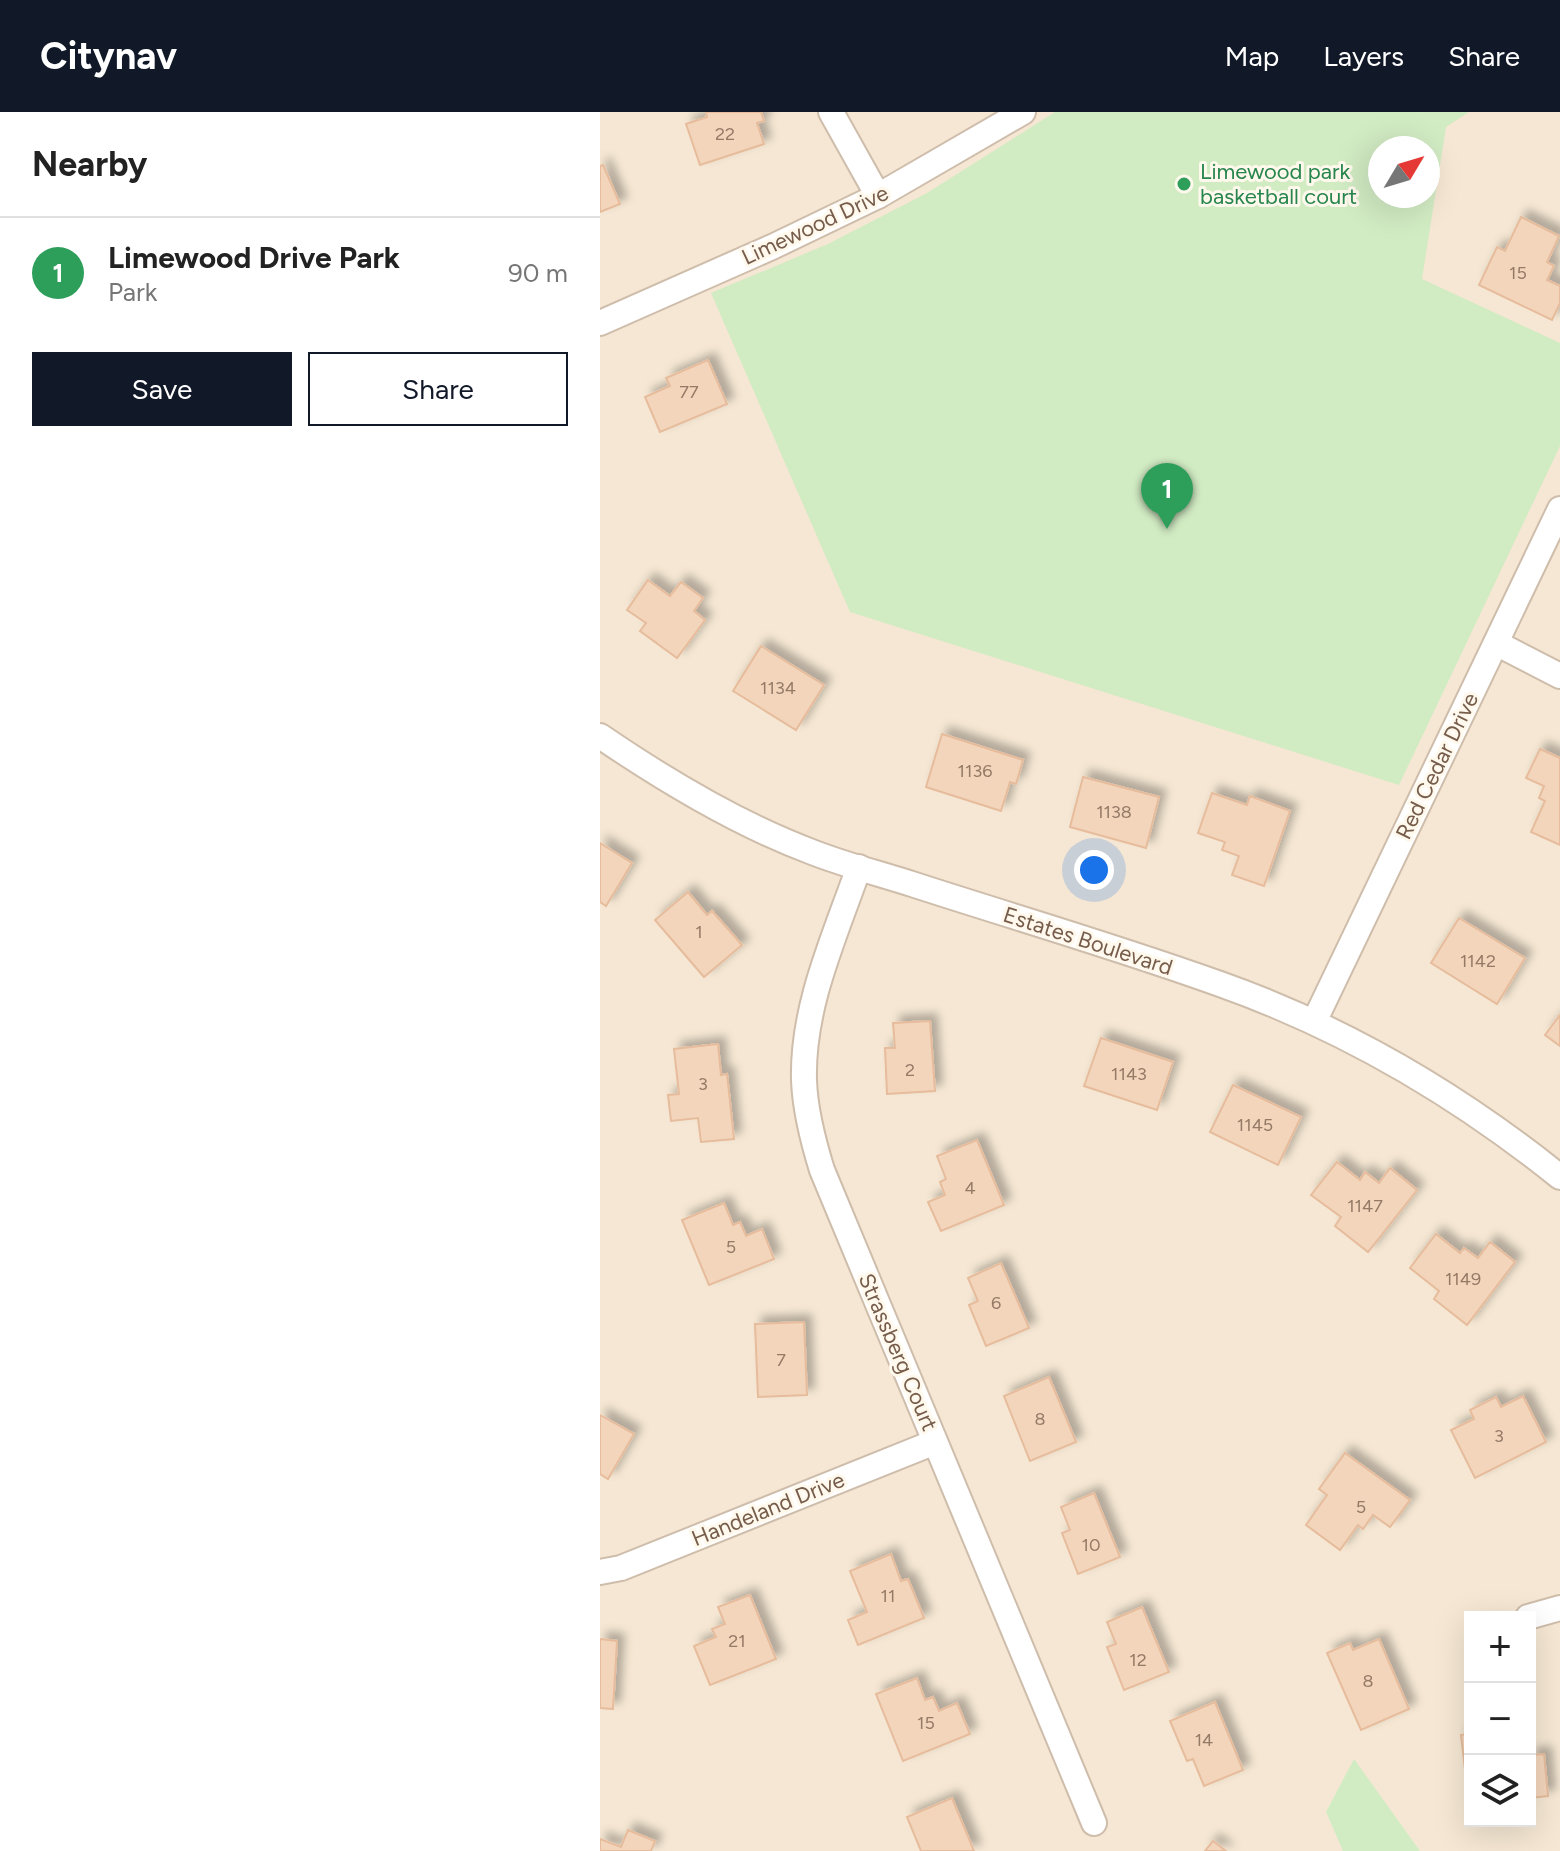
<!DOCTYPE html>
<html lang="en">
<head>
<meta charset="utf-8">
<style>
	:root { --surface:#fff; --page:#f2f2f2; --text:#222; --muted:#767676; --line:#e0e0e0; --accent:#111827 }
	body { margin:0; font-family:Figtree,sans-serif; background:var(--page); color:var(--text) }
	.controls { position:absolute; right:24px; bottom:24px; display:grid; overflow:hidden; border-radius:0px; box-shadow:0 8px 32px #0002 }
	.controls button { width:72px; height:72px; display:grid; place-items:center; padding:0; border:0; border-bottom:2px solid var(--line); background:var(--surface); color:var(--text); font:40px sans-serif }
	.compass { position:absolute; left:768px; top:24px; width:72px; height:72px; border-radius:50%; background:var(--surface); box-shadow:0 8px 32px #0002; rotate:52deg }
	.you { position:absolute; left:494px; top:758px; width:28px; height:28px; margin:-20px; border:6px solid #fff; border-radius:50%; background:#1a73e8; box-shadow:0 0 0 12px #1a73e833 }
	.badge { display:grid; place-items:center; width:52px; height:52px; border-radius:50%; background:var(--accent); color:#fff; font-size:26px; font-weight:700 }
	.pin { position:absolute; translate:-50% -66px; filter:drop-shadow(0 2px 4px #0008) }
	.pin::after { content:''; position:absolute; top:42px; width:28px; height:24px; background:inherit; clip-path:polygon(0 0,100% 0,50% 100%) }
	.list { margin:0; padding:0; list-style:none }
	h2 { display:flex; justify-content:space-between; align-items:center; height:104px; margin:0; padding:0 32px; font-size:34px }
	h2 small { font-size:26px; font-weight:400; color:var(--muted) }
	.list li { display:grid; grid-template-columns:52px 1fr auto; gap:24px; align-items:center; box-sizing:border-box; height:112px; padding:0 32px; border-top:2px solid var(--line) }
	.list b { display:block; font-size:30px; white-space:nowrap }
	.list p { margin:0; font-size:26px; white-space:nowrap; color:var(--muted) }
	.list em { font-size:26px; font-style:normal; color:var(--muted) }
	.actions { display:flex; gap:16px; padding:24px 32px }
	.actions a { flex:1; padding:18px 0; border:2px solid var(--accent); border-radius:0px; text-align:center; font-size:28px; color:var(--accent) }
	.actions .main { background:var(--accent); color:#fff }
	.icon { flex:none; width:44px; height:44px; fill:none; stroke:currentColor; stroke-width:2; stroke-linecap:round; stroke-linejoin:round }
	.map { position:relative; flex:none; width:960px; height:1739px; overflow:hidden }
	header { display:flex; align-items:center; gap:48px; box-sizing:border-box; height:112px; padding:0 40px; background:var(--accent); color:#fff }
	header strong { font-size:38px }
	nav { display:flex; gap:44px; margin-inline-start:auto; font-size:28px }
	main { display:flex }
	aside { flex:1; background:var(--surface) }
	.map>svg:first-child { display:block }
	.residential { fill:#f5e7d3; fill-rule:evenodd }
	.green { fill:#d1ebc3; fill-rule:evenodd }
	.building { fill:#f3d5bc; stroke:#e6bc9c; stroke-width:2; filter:url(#shadow) }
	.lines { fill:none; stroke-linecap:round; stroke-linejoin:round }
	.street-casing { stroke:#cfbdab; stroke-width:28 }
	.street { stroke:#fff; stroke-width:24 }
	.leisure-dot { fill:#2e9e5b; stroke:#fff8ec; stroke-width:3 }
	.labels { text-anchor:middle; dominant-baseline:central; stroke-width:6; stroke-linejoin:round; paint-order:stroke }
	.number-label { font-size:18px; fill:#957a66 }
	.leisure-label { font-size:22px; fill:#27864d; stroke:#fff8ec; text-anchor:start }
	.street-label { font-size:22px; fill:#765c4a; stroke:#fff8ec }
</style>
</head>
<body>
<header>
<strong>Citynav</strong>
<nav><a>Map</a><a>Layers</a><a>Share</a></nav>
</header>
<main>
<aside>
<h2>Nearby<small></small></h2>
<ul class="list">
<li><span class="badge" style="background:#2e9e5b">1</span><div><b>Limewood Drive Park</b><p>Park</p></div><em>90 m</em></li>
</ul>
<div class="actions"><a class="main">Save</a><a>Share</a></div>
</aside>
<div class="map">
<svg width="960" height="1739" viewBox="0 0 960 1739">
	<defs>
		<filter id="shadow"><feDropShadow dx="7" dy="-7" stdDeviation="4" flood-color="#0004"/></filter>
	</defs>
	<rect width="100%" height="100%" fill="#fdf5e5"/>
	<path class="residential" d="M0,0H960V1739H820L754,1648L726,1700L743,1739H0ZM780,36H828V84H780ZM870,1505H930V1709H870Z"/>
	<g class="green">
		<path d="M455,0H869L846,15L822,167L960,231V334L799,673L250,500L111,181L228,132L327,81ZM828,36V84H780V36Z"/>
		<path d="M754,1647L820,1739H743L726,1700Z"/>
	</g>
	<g class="building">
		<path d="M106,0H161L164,9L157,11L164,32L100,53L86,12L107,5Z"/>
		<path d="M3,53L20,92L0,100V54Z"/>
		<path d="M921,105L959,124L947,150L954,154L947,168L960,174V191L952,208L879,173L897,135L905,139Z"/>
		<path d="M108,248L127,292L60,320L45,285L70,274L66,266Z"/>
		<path d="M48,468L70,484L81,470L103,486L94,499L105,508L77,546L40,519L46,511L27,498Z"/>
		<path d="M161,534L224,573L196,618L133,579Z"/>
		<path d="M342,622L423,648L416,672L410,670L401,699L326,675Z"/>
		<path d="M940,637L960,646V733L931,720L945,689L939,686L944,674L926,666Z"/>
		<path d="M483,665L559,685L546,736L470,715Z"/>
		<path d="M612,681L647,693L650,684L690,699L664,774L632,763L639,744L622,738L625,730L598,721Z"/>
		<path d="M0,731L32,751L6,794L0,790Z"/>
		<path d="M88,780L107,803L112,799L142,833L104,865L55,808Z"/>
		<path d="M859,806L925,846L897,892L831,851Z"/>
		<path d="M960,903V934L945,923Z"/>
		<path d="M330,909L335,979L287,982L285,936H295L293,911Z"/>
		<path d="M501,926L573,950L557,998L484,974Z"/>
		<path d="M118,932L121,963L127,962L134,1027L101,1030L98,1006L71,1009L68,983L79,982L74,937Z"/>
		<path d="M633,973L701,1005L678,1053L610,1020Z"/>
		<path d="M377,1028L404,1093L341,1119L328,1090L345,1083L340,1070L346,1067L337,1044Z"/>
		<path d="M737,1050L760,1068L765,1060L779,1071L790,1056L817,1078L768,1140L735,1114L741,1105L711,1083Z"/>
		<path d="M124,1091L133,1113L140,1110L146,1124L162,1117L174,1147L109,1173L82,1108Z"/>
		<path d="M836,1122L860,1141L864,1136L878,1146L890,1130L915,1150L867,1213L834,1187L839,1179L810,1156Z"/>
		<path d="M401,1151L429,1216L386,1234L369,1193L378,1189L368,1166Z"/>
		<path d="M204,1210L207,1283L158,1285L155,1212Z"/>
		<path d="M449,1265L476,1330L430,1349L404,1284Z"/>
		<path d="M923,1284L946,1330L875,1366L851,1318L874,1307L870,1298L896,1285L901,1295Z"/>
		<path d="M0,1303L34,1322L8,1367L0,1362Z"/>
		<path d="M745,1341L810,1388L790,1415L773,1403L763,1417L758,1413L740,1438L706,1413L727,1383L719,1377Z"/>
		<path d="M494,1381L520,1445L478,1462L462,1421L470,1418L461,1395Z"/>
		<path d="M291,1442L301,1469L308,1467L324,1506L258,1533L248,1508L267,1500L250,1459Z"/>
		<path d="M150,1483L176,1547L110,1573L94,1534L116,1525L112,1517L125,1512L118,1495Z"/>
		<path d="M542,1495L569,1560L524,1578L507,1535L516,1532L507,1510Z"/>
		<path d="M0,1527L17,1529L13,1597L0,1596Z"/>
		<path d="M779,1527L809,1597L761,1618L727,1541L750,1531L753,1538Z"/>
		<path d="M317,1566L325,1588L333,1585L339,1599L357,1591L370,1622L303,1649L276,1582Z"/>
		<path d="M615,1590L643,1658L604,1674L593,1647L587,1649L570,1609Z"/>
		<path d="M870,1622V1701L861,1623Z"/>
		<path d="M944,1642L948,1684L930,1686V1643Z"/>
		<path d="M352,1686L374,1739H321L307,1705Z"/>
		<path d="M28,1718L55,1729L51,1739H0V1727L21,1735Z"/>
		<path d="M613,1729L626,1739H605Z"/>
	</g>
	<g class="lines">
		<g class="street-casing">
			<g id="street">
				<path d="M231,0L278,84"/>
				<path d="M0,211L172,135L278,84L423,0"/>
				<path d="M896,531L960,564"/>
				<path d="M0,624C66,669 137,712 212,740C245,753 281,762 315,773C417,806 520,836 620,872C744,916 858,983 960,1065"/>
				<path d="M259,755C235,824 202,894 204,968C205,999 213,1029 222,1058L494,1711"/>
				<path d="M714,910L960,397"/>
				<path d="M0,1460L21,1456L335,1330"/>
				<path d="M928,1505L960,1496"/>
			</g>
		</g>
		<use href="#street" class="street"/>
	</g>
	<circle class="leisure-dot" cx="584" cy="72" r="8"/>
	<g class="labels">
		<g class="number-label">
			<text x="125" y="22">22</text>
			<text x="918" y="161">15</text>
			<text x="89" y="280">77</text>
			<text x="178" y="576">1134</text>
			<text x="375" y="659">1136</text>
			<text x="514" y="700">1138</text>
			<text x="99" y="820">1</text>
			<text x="878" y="849">1142</text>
			<text x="310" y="958">2</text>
			<text x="529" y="962">1143</text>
			<text x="103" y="972">3</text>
			<text x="655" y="1013">1145</text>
			<text x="370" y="1076">4</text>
			<text x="765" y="1094">1147</text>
			<text x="131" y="1135">5</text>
			<text x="863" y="1167">1149</text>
			<text x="396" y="1191">6</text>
			<text x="181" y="1248">7</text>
			<text x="440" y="1307">8</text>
			<text x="899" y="1324">3</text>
			<text x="761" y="1395">5</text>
			<text x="491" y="1433">10</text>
			<text x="288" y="1484">11</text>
			<text x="137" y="1529">21</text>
			<text x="538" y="1548">12</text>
			<text x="768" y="1569">8</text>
			<text x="326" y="1611">15</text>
			<text x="604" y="1628">14</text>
		</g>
		<g class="leisure-label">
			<text x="600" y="59">Limewood park<tspan x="600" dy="25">basketball court</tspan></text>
		</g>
		<g class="street-label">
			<text transform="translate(215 113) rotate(-25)">Limewood Drive</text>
			<text transform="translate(837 654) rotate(-64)">Red Cedar Drive</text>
			<text transform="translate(488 829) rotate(18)">Estates Boulevard</text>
			<text transform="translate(298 1240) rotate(67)">Strassberg Court</text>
			<text transform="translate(168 1397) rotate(-22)">Handeland Drive</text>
		</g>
	</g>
</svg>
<div class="controls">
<button>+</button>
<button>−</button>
<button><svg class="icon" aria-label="layers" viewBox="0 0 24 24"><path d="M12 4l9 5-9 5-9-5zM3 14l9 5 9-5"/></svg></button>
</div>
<svg class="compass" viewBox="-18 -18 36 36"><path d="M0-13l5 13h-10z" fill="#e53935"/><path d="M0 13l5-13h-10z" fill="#767676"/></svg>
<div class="you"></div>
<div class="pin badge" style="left:567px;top:417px;background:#2e9e5b">1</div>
</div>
</main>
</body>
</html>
